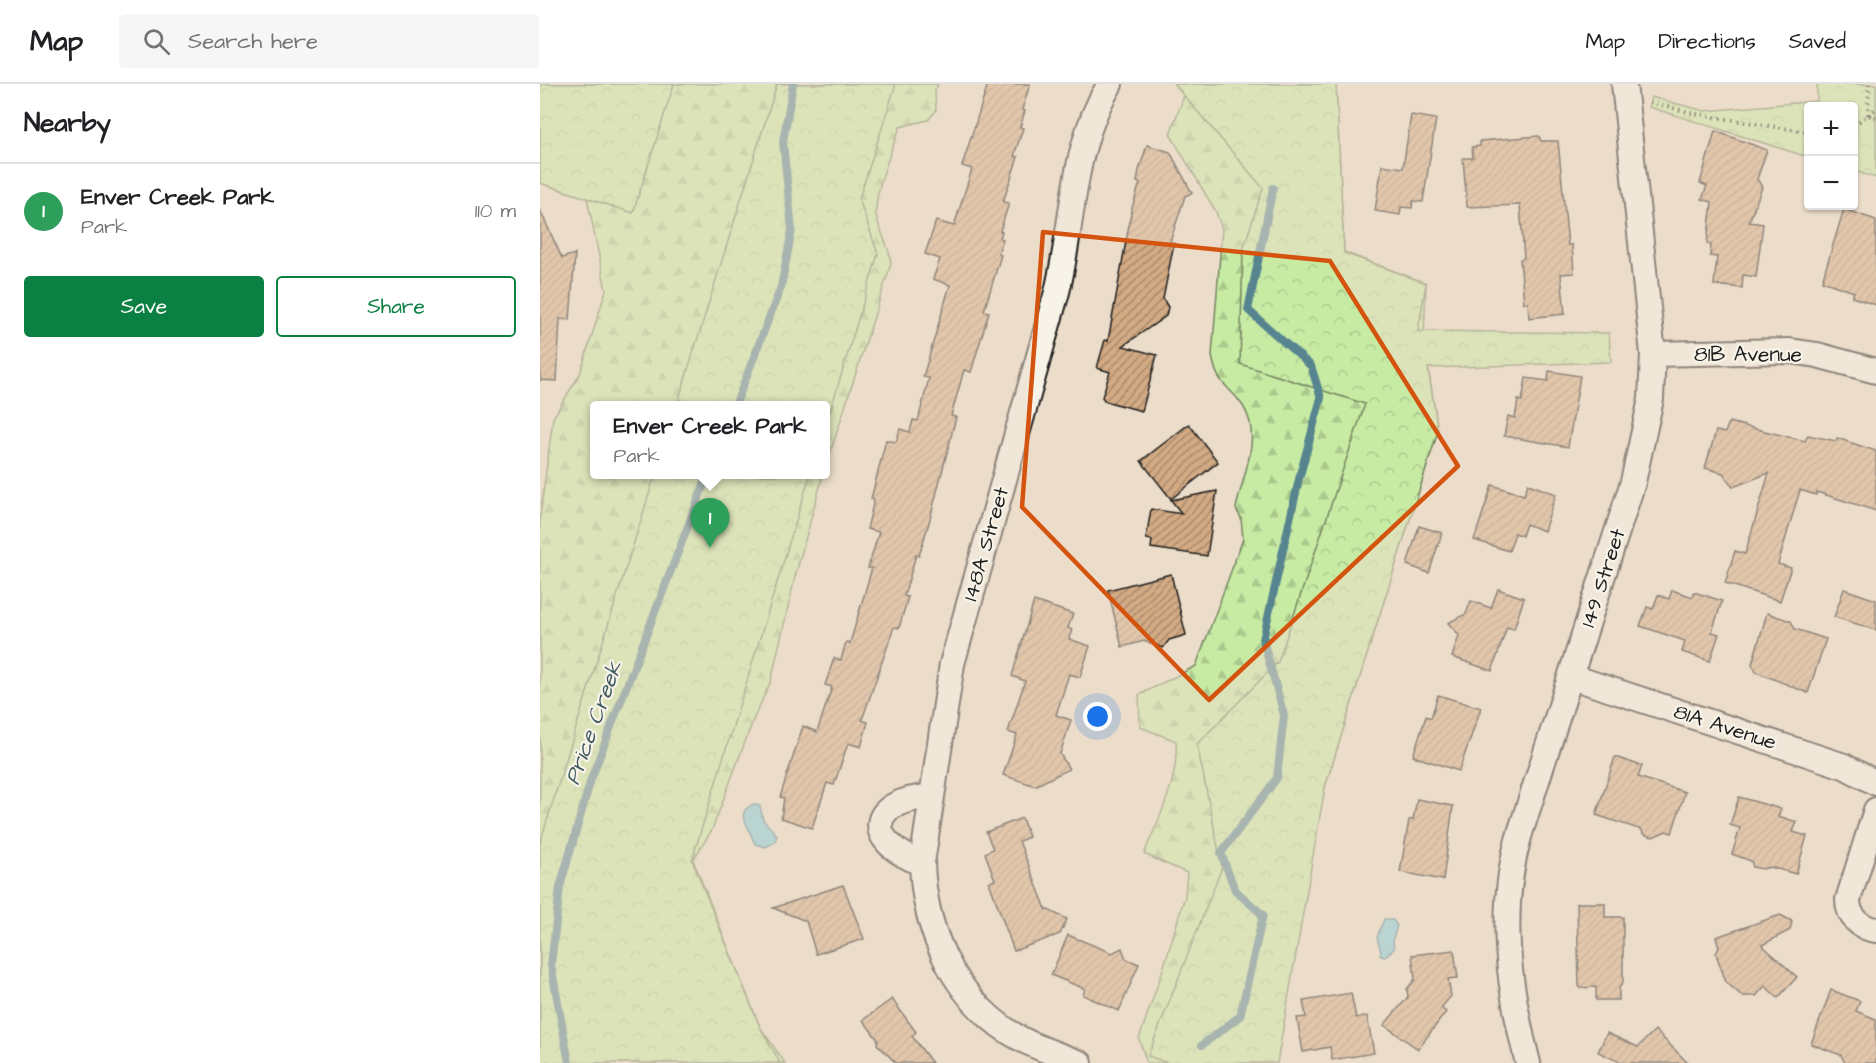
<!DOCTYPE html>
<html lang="en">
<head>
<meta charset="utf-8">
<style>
	:root { --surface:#fff; --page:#f6f6f6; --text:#202124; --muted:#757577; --line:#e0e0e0; --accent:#0b8043 }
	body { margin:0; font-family:"Architects Daughter",sans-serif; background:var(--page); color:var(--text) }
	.controls { position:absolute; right:18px; top:18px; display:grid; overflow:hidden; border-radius:6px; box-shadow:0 2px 4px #0004 }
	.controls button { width:54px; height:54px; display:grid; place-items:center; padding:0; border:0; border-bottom:2px solid var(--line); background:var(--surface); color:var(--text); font:30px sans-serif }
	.you { position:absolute; left:558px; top:633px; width:21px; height:21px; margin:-15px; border:4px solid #fff; border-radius:50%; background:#1a73e8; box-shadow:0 0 0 9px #1a73e833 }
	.badge { display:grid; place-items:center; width:39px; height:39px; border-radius:50%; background:var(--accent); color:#fff; font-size:20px; font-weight:700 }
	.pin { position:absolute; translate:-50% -50px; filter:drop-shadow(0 2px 3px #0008) }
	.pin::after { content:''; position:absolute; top:32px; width:21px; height:18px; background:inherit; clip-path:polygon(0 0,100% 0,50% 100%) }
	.popup { position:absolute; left:50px; top:317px; width:240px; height:78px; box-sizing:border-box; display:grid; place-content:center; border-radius:6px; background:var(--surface); filter:drop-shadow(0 2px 4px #0005); font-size:20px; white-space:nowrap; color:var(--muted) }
	.popup b { font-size:22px; color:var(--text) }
	.popup::after { content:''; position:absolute; left:50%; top:100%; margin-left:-12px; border:12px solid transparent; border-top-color:var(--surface) }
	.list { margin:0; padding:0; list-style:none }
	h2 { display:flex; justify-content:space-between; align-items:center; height:78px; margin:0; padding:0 24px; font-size:26px }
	h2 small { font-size:20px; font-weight:400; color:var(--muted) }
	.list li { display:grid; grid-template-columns:39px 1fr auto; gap:18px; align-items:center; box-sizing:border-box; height:96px; padding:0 24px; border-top:2px solid var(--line) }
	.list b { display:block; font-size:22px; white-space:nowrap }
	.list p { margin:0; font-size:20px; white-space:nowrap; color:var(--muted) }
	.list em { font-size:20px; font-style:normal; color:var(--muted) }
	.actions { display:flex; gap:12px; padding:18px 24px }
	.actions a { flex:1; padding:14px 0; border:2px solid var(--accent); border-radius:6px; text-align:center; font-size:21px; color:var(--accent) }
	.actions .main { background:var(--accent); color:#fff }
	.icon { flex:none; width:33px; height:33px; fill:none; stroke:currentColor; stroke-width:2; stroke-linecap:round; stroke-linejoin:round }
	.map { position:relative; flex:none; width:1336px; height:979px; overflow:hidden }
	header { display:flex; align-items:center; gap:36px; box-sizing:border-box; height:84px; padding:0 30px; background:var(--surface); border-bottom:2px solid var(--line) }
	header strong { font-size:28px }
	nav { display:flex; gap:33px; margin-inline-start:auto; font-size:21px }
	.search { width:420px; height:54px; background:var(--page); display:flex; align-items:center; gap:15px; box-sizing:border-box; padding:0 21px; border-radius:6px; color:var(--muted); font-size:22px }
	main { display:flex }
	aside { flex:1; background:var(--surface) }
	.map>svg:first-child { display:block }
	.forest { fill:url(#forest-firs); stroke:#728460; stroke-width:1.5 }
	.park { fill:url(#park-crowns); stroke:#728460; stroke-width:1.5 }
	.water { fill:#7dcadc; stroke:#56848f; stroke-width:1.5 }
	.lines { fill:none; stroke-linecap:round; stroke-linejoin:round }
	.stream { stroke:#56848f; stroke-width:8 }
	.building { fill:url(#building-hatch); stroke:#1c1c1c; stroke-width:1.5 }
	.street-casing { stroke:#1c1c1c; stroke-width:28 }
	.path { stroke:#1c1c1c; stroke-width:4; stroke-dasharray:1.5 4.5; stroke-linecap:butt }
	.street { stroke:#f7f3e8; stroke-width:24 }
	.marked { fill:none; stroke:#d4530e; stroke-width:4.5; stroke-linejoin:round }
	.labels { text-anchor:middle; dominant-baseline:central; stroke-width:4.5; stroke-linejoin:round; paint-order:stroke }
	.street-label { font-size:21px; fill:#1c1c1c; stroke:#f7f3e8 }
	.water-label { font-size:22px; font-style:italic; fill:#3e595f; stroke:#f7f3e8 }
</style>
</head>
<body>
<header>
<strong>Map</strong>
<div class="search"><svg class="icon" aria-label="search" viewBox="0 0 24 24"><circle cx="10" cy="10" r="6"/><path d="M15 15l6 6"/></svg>Search here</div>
<nav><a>Map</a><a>Directions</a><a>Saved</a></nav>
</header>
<main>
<aside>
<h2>Nearby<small></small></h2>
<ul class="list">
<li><span class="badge" style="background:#2e9e5b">1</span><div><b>Enver Creek Park</b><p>Park</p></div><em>110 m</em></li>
</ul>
<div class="actions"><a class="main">Save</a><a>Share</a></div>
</aside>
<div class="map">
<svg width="1336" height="979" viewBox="0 0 1336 979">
	<defs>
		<pattern id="forest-firs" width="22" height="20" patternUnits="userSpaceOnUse" patternTransform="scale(1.5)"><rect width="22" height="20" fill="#c8eba4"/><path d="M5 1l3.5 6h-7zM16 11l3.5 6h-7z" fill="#abc98d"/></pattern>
		<pattern id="park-crowns" width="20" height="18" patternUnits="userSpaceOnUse" patternTransform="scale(1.5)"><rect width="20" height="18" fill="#c8eba4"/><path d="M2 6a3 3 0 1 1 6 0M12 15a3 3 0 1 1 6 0" fill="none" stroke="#abc98d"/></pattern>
		<pattern id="building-hatch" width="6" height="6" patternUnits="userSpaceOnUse" patternTransform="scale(1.5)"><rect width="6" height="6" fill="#d2aa84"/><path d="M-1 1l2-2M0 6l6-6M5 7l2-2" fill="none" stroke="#aa8a6b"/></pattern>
	</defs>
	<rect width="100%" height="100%" fill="#ecddca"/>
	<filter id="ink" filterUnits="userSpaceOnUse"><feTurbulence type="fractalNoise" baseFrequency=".0167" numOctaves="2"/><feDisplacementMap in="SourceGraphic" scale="12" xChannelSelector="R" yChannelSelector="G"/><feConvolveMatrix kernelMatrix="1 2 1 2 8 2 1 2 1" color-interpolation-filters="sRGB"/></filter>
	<g filter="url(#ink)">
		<g class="forest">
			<path d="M0,0H398L395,7L396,27L388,36L360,43C352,65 336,104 336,126C335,142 350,159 351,180L286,382V322H54V390L283,391L255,493L231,597L214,634L172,746L153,776L220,943L245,979H0V433L13,334L40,290L66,206L47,114L0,99Z"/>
			<path d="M634,0H796L804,168L886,199L884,255L898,347L785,703L731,979H607L599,955L624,882L645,812L647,789L604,770C619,734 639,696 636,657L600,643L599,611L656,582L703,455L701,434L696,425C702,392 723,353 703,322C688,299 678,304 672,272L682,145L676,128L630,50L644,12Z"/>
		</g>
		<g class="park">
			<path d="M0,0H134L93,129L0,99Z"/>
			<path d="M237,0H356L319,115L338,170L286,341V322L137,321Z"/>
			<path d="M634,0H796L804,169L886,199L878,247L1069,249L1071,278L888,284L898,347L785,703L737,979H628L608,972L682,783L657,660L738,578L825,320L700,280L703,166L723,104Z"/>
			<path d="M1277,0H1336V94L1314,87V22H1268V73L1109,23L1111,13L1165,27L1277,17Z"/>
			<path d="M115,391H270L152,776L220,943L240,979H0V759Z"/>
		</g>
		<g class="water">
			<path d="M213,720L220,722L223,736L237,751L235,758L226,763L215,760L203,732L205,726Z"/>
			<path d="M844,835L853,836L857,842L853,854L854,865L844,873L840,871L841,868L837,853Z"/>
		</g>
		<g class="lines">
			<g class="stream">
				<path d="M195,322L241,203L252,146L243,58L253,0"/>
				<path d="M662,961L700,932L723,831L695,806L681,769L737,694L744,631L723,556L759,395L781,314L771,282L708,226L733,104"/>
				<path d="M29,979L11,881L20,803L51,695L168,390"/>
			</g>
		</g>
		<g class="building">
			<path d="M448,0H490L482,26L485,27L480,43L483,44L474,72L478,73L463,118L469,119L460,147L462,148L460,154L463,155L458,170L461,171L444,227L449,228L431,288L424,286L411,332L416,333L390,435L379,472L376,471L364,512L368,513L359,544L354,543L322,636L328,638L321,663L308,659L294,701L287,699L272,744L241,734L244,714L240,713L263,642L277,648L292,603L285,601L294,574L301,576L306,558L310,559L332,484H328L339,448L327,445L334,416L331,415L346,356L356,358L360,345L370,348L373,336L378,337L389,294L383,293L410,201L393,195L400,175L385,170L396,137L414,142L432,85L422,82Z"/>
			<path d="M871,31L896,35L883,118L873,117L872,124L861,123L860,131L835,127L842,81L863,84Z"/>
			<path d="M1175,47L1227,66L1217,95L1222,103L1209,138L1223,140L1216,193L1203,191L1202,204L1174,201L1177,173L1170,172L1171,161L1167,160L1172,118L1162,115L1167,102L1160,99Z"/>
			<path d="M999,52L1001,57H1018L1028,161H1032L1034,189L1021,190L1025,230L989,234L988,219H984L980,175L984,174L980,121L927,123L923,74H933L932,63L940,62V57Z"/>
			<path d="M607,61L630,68L652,109L645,112L630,158L634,159L623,215L628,223L626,232L583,262L617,271L602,327L565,317L562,313L570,288L557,284L565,256L568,257L592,124L600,99L597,98L599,86Z"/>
			<path d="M1304,125L1336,136V221L1312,213L1314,208L1282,197Z"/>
			<path d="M0,126L22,174L35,170L30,236L20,235L17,297L0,296Z"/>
			<path d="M1009,287L1040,292L1028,363L964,352L968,332L975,334L978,316L982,317L986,294L1008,297Z"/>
			<path d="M1189,338L1265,357L1268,351L1296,357L1297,354L1336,367V427L1277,408L1276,411L1260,406L1238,480L1251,484L1240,517L1185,499L1195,467L1205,470L1229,389L1193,403L1183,389L1165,384L1176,347L1185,349Z"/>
			<path d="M649,340L678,378L631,415L601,377Z"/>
			<path d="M988,400L1016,410L1004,447L986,440L982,452L975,449L969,467L934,456L952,401L984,411Z"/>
			<path d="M677,407L667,472L611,464L612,456L606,455L611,425L642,430L631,416Z"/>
			<path d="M879,442L902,449L889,489L867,481Z"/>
			<path d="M631,490L646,551L629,556L623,564L604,557L582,563L568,506Z"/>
			<path d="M958,505L984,514L974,545L967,543L952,587L912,573L919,551L908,539L926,530L931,517L951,524Z"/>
			<path d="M1304,505L1336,516V546L1294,533Z"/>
			<path d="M1132,506L1153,513L1154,508L1182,517L1172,548L1179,550L1170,577L1142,568L1145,557L1100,542L1107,523L1113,525L1118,511L1129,515Z"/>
			<path d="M494,517L533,530L528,544L532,546L529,555L550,562L540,593L529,590L516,631L531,636L520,670L529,685L495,702L463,691L477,651L468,648L485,597L472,592Z"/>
			<path d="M1227,529L1251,537L1255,545L1286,555L1268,609L1216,588L1212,580Z"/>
			<path d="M898,611L941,624L919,687L873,672L886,632L891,634Z"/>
			<path d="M1075,673L1102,682L1098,693L1145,708L1132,749L1126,747L1113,753L1103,750L1102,746L1056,731Z"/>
			<path d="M1199,713L1241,725L1238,732L1257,738L1253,748L1267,752L1256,790L1230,783L1223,785L1213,783L1211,777L1192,770L1200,744L1190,741Z"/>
			<path d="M877,715L913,722L903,796L860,788L869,736H873Z"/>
			<path d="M482,734L489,753L479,757L506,825L527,835L520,850L474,867L449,798L455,796L445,769L453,765L446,748Z"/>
			<path d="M303,801L324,855L276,870L266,837L233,824Z"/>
			<path d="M1037,819H1065V833H1083V899L1079,904V916H1056V903L1039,904Z"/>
			<path d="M1240,831L1252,837L1250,846L1222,861L1257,893L1238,914L1225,902L1216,912H1202L1186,898L1176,870L1179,863L1176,853Z"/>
			<path d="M528,851L572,869L582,864L586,875L599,880L579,927L543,911L545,905L511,891Z"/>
			<path d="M914,866L918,894L908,895L911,912L901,924L906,928L878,965L844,941L868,913L867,905L875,895L872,871Z"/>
			<path d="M1291,906L1320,917L1316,927L1336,935V979H1305L1301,971L1271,960Z"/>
			<path d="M811,909L816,934L827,932L834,969L792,976L790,963L763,968L757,934L766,933L763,917Z"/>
			<path d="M352,915L376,948L372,952L392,979H356L337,960L338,956L323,936Z"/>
			<path d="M1115,946L1148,979H1082L1058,968L1067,949L1098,963Z"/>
		</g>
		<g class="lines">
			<g class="street-casing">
				<g id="street">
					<path d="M1113,270L1250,267L1277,271L1336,287"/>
					<path d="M1032,593L1304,682L1336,699"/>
					<path d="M1336,726L1308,816C1308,832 1320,844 1336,846"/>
					<path d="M382,779C323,758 327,716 390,713"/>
					<path d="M540,979C516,970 491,962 469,948C413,911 384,845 382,779L412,580L517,208C534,139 531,62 570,0"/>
					<path d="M988,979C968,902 957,823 981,746L1093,398L1111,315L1113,270L1084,0"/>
				</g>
			</g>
			<g class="path">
				<path d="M1110,18L1156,30L1268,48"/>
				<path d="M1328,31L1329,0"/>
				<path d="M1329,31L1336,24"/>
				<path d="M1314,41L1328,31L1336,33"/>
			</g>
			<use href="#street" class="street"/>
		</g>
	</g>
	<path d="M0 0H1336V979H0ZM503,148L790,177L918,382L669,616L482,423Z" fill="#ecddca" fill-opacity=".55" fill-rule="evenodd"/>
	<path class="marked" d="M503,148L790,177L918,382L669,616L482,423Z"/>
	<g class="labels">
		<g class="street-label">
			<text x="1208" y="270">81B Avenue</text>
			<text transform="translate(446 460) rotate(-74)">148A Street</text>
			<text transform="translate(1063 494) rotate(-72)">149 Street</text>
			<text transform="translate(1185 643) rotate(18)">81A Avenue</text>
		</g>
		<g class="water-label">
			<text transform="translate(54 639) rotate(-70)">Price Creek</text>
		</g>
	</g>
</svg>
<div class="controls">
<button>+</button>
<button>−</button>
</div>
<div class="you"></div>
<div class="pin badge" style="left:170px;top:464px;background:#2e9e5b">1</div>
<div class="popup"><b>Enver Creek Park</b>Park</div>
</div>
</main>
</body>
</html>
